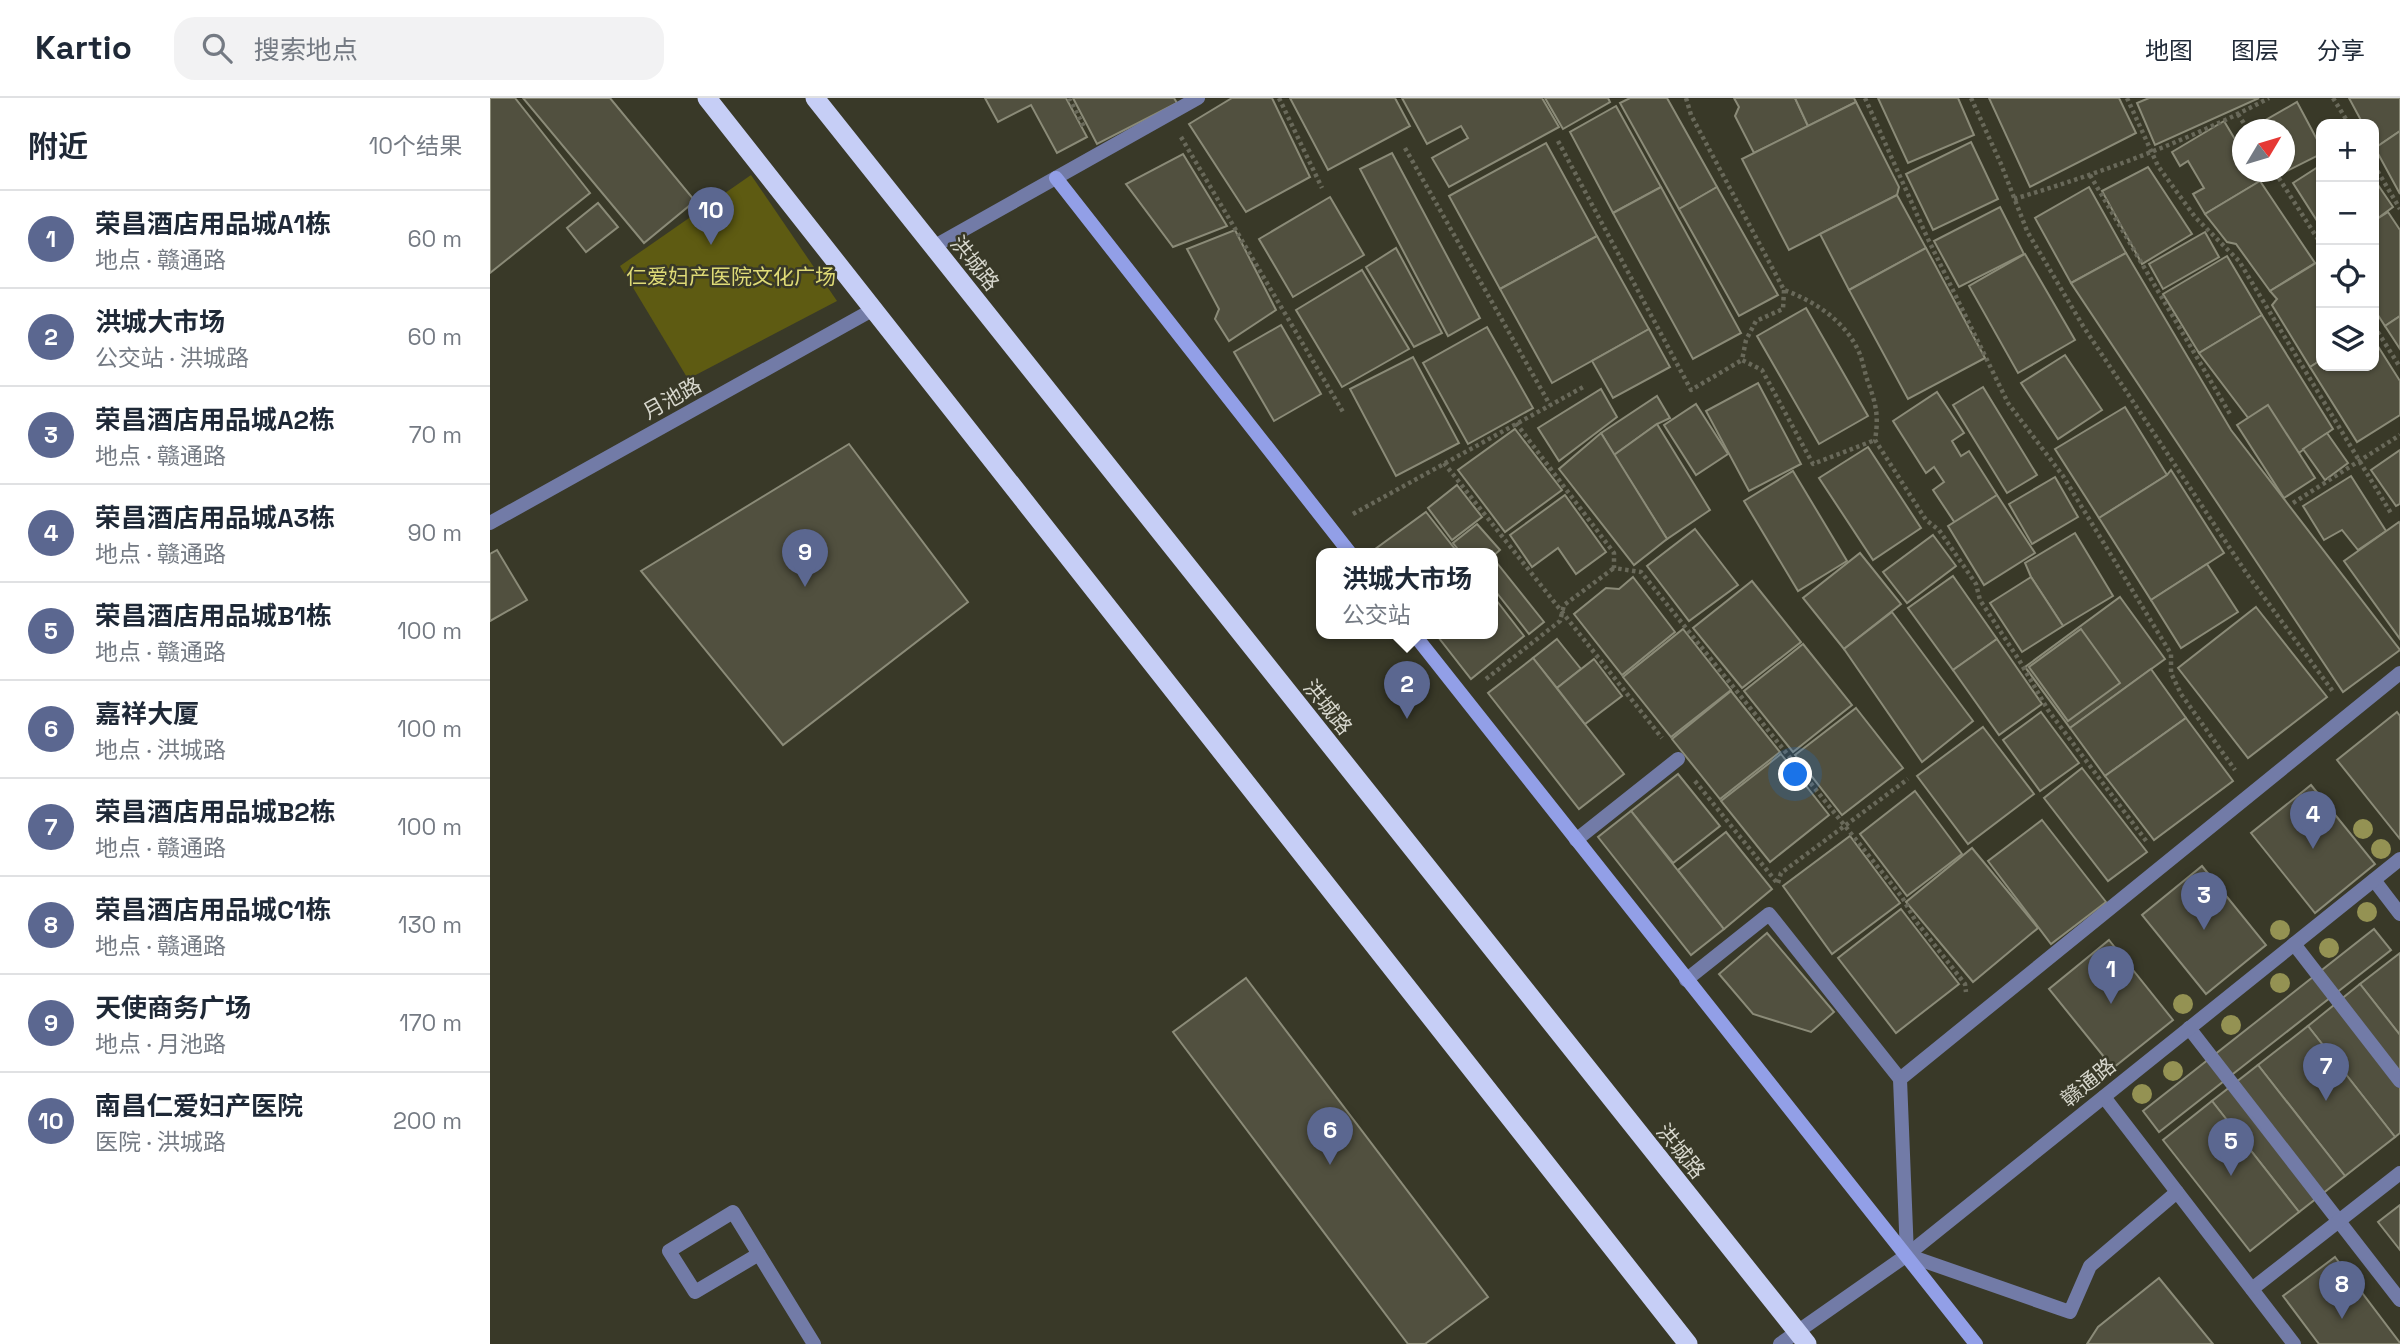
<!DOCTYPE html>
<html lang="zh">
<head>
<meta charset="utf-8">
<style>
	:root { --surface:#fff; --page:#f2f2f3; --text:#1f2937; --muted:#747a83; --line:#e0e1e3; --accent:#5b6790 }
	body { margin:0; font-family:"Space Grotesk","Noto Sans SC",sans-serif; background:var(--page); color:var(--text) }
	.controls { position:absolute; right:21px; top:21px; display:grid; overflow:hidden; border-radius:14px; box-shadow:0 2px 5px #0004 }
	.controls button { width:63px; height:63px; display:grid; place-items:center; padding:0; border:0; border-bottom:2px solid var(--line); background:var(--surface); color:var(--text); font:35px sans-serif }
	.compass { position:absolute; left:1742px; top:21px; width:63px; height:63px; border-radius:50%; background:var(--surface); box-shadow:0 2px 5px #0004; rotate:52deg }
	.you { position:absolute; left:1306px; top:677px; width:24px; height:24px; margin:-18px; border:5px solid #fff; border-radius:50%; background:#1a73e8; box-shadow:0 0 0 10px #1a73e833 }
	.badge { display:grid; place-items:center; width:46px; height:46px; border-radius:50%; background:var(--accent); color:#fff; font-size:23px; font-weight:700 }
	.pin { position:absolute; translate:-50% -58px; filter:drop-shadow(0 2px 4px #0008) }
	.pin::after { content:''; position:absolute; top:37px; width:24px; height:21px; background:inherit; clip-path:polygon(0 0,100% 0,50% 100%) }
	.popup { position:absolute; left:826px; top:450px; width:182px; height:91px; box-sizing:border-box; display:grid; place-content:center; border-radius:14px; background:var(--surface); filter:drop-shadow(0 2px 5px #0005); font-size:23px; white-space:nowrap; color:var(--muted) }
	.popup b { font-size:26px; color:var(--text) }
	.popup::after { content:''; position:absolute; left:50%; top:100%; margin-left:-14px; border:14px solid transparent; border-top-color:var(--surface) }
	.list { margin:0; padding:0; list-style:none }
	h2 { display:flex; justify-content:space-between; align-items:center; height:91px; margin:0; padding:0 28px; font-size:30px }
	h2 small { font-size:23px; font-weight:400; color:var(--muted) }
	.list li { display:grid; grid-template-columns:46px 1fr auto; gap:21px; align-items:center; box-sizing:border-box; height:98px; padding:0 28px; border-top:2px solid var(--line) }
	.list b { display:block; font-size:26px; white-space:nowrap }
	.list p { margin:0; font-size:23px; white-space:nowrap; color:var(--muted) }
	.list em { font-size:23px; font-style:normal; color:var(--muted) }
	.icon { flex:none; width:38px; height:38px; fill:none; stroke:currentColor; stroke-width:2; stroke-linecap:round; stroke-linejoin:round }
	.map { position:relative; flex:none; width:1910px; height:1246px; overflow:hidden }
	header { display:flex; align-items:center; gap:42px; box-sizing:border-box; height:98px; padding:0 35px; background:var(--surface); border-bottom:2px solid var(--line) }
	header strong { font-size:33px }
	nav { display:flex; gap:38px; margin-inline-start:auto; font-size:24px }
	.search { width:490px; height:63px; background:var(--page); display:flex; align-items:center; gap:18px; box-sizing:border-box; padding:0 24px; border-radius:21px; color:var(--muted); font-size:26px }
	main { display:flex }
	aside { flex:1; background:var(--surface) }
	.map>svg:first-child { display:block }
	.green { fill:#5e5b12 }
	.building { fill:#51503f; stroke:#8b8b78; stroke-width:2 }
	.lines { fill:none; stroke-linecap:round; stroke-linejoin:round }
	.path { stroke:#69695a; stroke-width:4.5; stroke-dasharray:3.5 3.5; stroke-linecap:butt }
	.service { stroke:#727ba7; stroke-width:14 }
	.minor { stroke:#727ba7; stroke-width:14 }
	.tertiary { stroke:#727ba7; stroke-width:14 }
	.secondary { stroke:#929fe7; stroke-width:14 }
	.trunk { stroke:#c6cef6; stroke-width:19 }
	.tree { fill:#949253 }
	.labels { text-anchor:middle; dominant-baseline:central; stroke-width:5; stroke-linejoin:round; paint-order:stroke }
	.street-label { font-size:21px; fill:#d7d7cd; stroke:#393928 }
	.park-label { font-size:21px; fill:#dfdb76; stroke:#393928 }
</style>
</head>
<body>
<header>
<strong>Kartio</strong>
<div class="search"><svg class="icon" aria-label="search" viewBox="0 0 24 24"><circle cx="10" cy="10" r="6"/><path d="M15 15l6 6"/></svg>搜索地点</div>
<nav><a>地图</a><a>图层</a><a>分享</a></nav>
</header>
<main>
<aside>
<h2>附近<small>10个结果</small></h2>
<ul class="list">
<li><span class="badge">1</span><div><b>荣昌酒店用品城A1栋</b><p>地点 · 赣通路</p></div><em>60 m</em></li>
<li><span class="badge">2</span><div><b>洪城大市场</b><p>公交站 · 洪城路</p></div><em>60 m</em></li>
<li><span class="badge">3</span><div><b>荣昌酒店用品城A2栋</b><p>地点 · 赣通路</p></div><em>70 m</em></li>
<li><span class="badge">4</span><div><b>荣昌酒店用品城A3栋</b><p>地点 · 赣通路</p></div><em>90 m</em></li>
<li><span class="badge">5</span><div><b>荣昌酒店用品城B1栋</b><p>地点 · 赣通路</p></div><em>100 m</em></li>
<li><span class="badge">6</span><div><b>嘉祥大厦</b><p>地点 · 洪城路</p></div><em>100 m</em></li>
<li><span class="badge">7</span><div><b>荣昌酒店用品城B2栋</b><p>地点 · 赣通路</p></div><em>100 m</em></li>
<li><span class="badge">8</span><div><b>荣昌酒店用品城C1栋</b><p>地点 · 赣通路</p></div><em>130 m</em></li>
<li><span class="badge">9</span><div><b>天使商务广场</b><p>地点 · 月池路</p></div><em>170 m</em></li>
<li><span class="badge">10</span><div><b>南昌仁爱妇产医院</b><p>医院 · 洪城路</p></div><em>200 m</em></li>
</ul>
</aside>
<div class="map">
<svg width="1910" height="1246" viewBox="0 0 1910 1246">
	<rect width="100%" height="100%" fill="#393928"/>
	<path class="green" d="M261,77L347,203L198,281L130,168Z"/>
	<g class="building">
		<path d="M0,0H25L100,95L0,175Z"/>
		<path d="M33,0H120L205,103L154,145Z"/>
		<path d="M495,0H576L597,39L567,55L541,7L508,24Z"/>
		<path d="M583,0H684L687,5L607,46Z"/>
		<path d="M742,0H782L820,79L756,114L699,26Z"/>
		<path d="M800,0H905L920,28L838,72Z"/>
		<path d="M912,0H1052L1069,29L959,89L942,60L978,40L971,28L937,46Z"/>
		<path d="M1055,0H1118L1120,4L1073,31Z"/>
		<path d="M1140,0H1177L1227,89L1189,111L1130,5Z"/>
		<path d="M1244,0H1305L1318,28L1264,55L1245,18L1249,9Z"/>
		<path d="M1305,0H1364L1366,4L1318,28Z"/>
		<path d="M1388,0H1468L1484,37L1418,65Z"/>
		<path d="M1499,0H1629L1646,35L1540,89Z"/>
		<path d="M1659,0H1769L1665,47L1647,5Z"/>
		<path d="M1859,0H1910V33L1885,50L1884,26H1873Z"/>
		<path d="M1366,4L1409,89L1407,97L1299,152L1252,61Z"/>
		<path d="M1807,4L1831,49V56L1795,74L1794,32H1769L1767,27Z"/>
		<path d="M1126,8L1171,89L1123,115L1080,34Z"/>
		<path d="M1734,23L1752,53V74H1765L1770,83L1715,116L1703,96L1714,90L1698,63L1690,68L1682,54Z"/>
		<path d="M1910,33V96L1885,50Z"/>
		<path d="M1481,44L1508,101L1443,132L1416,76Z"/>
		<path d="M1056,45L1107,138L1010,191L959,98Z"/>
		<path d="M902,55L990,220L958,238L870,71Z"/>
		<path d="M693,56L737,128L683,149L636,86Z"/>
		<path d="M1831,67V129L1803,85Z"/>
		<path d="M1658,69L1702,136L1652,166L1612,93Z"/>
		<path d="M1884,81L1903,109L1884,123Z"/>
		<path d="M1770,83L1825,165L1780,193L1746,146L1737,144L1715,116Z"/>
		<path d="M1171,89L1251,235L1203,261L1123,115Z"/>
		<path d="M1227,89L1288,197L1249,218L1189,111Z"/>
		<path d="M1599,89L1636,155L1581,185L1545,120Z"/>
		<path d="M1407,97L1436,150L1359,192L1330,136Z"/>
		<path d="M840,99L874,157L803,199L769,141Z"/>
		<path d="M108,105L128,129L96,154L77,130Z"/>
		<path d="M1510,109L1534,156L1469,189L1444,143Z"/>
		<path d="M1898,114L1910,132V218L1895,228L1884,211V123Z"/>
		<path d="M745,132L786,212L739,243L725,221L729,211L697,151Z"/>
		<path d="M1715,134L1729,159L1673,191L1659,166Z"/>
		<path d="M1107,138L1159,231L1062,285L1010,191Z"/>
		<path d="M906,150L952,235L924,249L876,169Z"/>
		<path d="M1436,150L1495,260L1418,301L1359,192Z"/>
		<path d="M1636,155L1741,332L1910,552L1853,594L1581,185Z"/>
		<path d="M1535,156L1585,242L1528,275L1479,188Z"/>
		<path d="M1737,158L1772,217L1709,255L1673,196Z"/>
		<path d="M1831,162V262L1820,269L1782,207L1787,201L1780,193Z"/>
		<path d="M872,172L919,251L852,289L806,212Z"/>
		<path d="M1316,210L1378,318L1329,346L1267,238Z"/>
		<path d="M1772,217L1843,331L1793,366L1709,255Z"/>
		<path d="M1910,218V251L1895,228Z"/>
		<path d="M791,227L831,296L784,323L744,254Z"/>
		<path d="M997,229L1043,310L978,346L933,265Z"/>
		<path d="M1159,231L1180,269L1123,300L1102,263Z"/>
		<path d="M1884,242L1910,283V317L1867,344L1820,269L1831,262V268H1884Z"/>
		<path d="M1575,257L1612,312L1568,341L1531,285Z"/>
		<path d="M923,259L969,345L906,378L860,291Z"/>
		<path d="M1268,285L1311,366L1259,393L1216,313Z"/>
		<path d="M1493,289L1547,377L1517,395L1463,307Z"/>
		<path d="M1111,291L1127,319L1069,363L1048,330Z"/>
		<path d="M1447,294L1474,335L1462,343L1471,358L1479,353L1507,397L1465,425L1443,392L1454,384L1444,369L1436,375L1403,323Z"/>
		<path d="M1167,298L1180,320L1167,326L1124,357L1111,335Z"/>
		<path d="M1206,306L1238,356L1206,377L1174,327Z"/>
		<path d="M1778,307L1825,380L1794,400L1747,327Z"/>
		<path d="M1635,309L1677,377L1609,420L1565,351Z"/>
		<path d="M1167,326L1220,412L1177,441L1124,357Z"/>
		<path d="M1025,331L1072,392L1015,434L968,372Z"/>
		<path d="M1111,335L1177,441L1144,467L1069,371Z"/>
		<path d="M1837,335L1858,365L1835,382L1813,351Z"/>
		<path d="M359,346L478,504L293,647L151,473Z"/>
		<path d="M1378,349L1431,430L1383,462L1329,380Z"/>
		<path d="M1910,352V406L1906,408L1881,372Z"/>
		<path d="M1681,372L1734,455L1661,502L1609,420L1677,377Z"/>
		<path d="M1303,373L1357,463L1308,493L1254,403Z"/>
		<path d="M1861,378L1896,433L1868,452L1852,432L1834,442L1813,408Z"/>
		<path d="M1565,379L1588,419L1542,446L1519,406Z"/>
		<path d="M967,387L992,419L962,442L938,410Z"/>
		<path d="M1075,397L1116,454L1086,476L1068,450L1042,469L1020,437Z"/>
		<path d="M1507,397L1545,455L1494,487L1458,428Z"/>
		<path d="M936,414L968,455L881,454Z"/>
		<path d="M1909,424L1910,426V541L1854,463Z"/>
		<path d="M987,426L1010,452L1003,458V455H971L963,445Z"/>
		<path d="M1205,431L1248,487L1199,523L1157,468Z"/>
		<path d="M1585,435L1623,498L1573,528L1541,479L1535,465Z"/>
		<path d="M1443,437L1466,468L1417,505L1393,474Z"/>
		<path d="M7,452L37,502L0,523V456Z"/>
		<path d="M1370,455L1411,506L1354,551L1313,500Z"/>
		<path d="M1003,460L1054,524L1039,536L1003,490Z"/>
		<path d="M1717,466L1748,514L1691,550L1661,502Z"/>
		<path d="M1463,478L1507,541L1463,572L1418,510Z"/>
		<path d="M1143,479L1185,534L1132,577L1084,516L1116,490L1129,491Z"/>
		<path d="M1541,479L1573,528L1532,554L1500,505Z"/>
		<path d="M1262,483L1311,544L1252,590L1203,530Z"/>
		<path d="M1003,498L1034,538L981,581L945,535H1003Z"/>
		<path d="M1630,499L1675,561L1580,630L1535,569Z"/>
		<path d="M1766,509L1837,599L1758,660L1688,570Z"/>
		<path d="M1402,514L1483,623L1432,664L1354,551Z"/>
		<path d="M1193,531L1241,592L1181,639L1133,579Z"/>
		<path d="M1591,531L1630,585L1578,623L1539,569Z"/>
		<path d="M1067,541L1091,571L1067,590L1043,560Z"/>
		<path d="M1507,541L1552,606L1509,637L1463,572Z"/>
		<path d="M1313,546L1362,607L1303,654L1254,593Z"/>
		<path d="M1043,560L1134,676L1089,711L998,595Z"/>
		<path d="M1104,561L1132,598L1095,626L1067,590Z"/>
		<path d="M1661,571L1696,620L1615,678L1580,630Z"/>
		<path d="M1241,593L1290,654L1230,701L1182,641Z"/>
		<path d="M1366,610L1413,670L1352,717L1305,657Z"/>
		<path d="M1551,614L1589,665L1550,693L1513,642Z"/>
		<path d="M1907,614L1910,618V741L1847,662Z"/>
		<path d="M1696,620L1743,683L1664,742L1615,678Z"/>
		<path d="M1493,629L1544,696L1478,746L1427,678Z"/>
		<path d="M1291,656L1339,717L1280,764L1231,703Z"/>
		<path d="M1592,670L1657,754L1618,783L1554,700Z"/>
		<path d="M1188,676L1230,728L1183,765L1141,713Z"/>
		<path d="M1821,687L1885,766L1825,815L1761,735Z"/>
		<path d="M1425,693L1472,756L1417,798L1370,736Z"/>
		<path d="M1141,713L1234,831L1201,857L1108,739Z"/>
		<path d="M1552,722L1616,804L1561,846L1498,763Z"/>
		<path d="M1236,734L1282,791L1234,831L1188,772Z"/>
		<path d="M1360,738L1410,805L1342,856L1293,788Z"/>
		<path d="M1482,750L1548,830L1483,884L1416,804Z"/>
		<path d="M1712,768L1776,847L1716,896L1652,817Z"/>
		<path d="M1411,811L1469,886L1406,935L1348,860Z"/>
		<path d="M1884,831L1901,852L1669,1034L1653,1013Z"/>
		<path d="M1277,835L1344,914L1321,934L1263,916L1229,876Z"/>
		<path d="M1619,842L1683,922L1623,970L1559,891Z"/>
		<path d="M1910,855V937L1870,886Z"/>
		<path d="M756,880L998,1199L935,1246H918L683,934Z"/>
		<path d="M1870,886L1910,937V1035L1905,1039L1818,928Z"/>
		<path d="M1818,928L1905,1039L1855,1078L1768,967Z"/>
		<path d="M1768,967L1855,1078L1809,1114L1722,1003Z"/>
		<path d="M1722,1003L1809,1114L1760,1153L1673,1042Z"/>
		<path d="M1910,1107V1152L1888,1124Z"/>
		<path d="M1845,1159L1910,1245V1246H1829L1793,1198Z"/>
		<path d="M1669,1180L1723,1246H1597L1608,1229Z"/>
	</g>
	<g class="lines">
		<g class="path">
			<path d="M579,0L595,31"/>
			<path d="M789,0L832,90"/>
			<path d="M1196,0L1201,17L1294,192C1324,203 1354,222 1368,252C1373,262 1374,273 1378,284C1386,306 1389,318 1385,342L1436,422L1449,432L1486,486L1490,502L1529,562L1558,612L1657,744"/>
			<path d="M1375,0L1437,139L1518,305L1573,378L1681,556V575L1691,596L1745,672"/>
			<path d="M1481,0L1511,66L1537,133L1593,228L1757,476L1844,595"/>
			<path d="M1637,0L1668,68L1705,119L1749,163L1902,417"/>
			<path d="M1843,0L1859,26"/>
			<path d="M1748,16L1758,32"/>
			<path d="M691,39L853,314"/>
			<path d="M1068,43L1201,292L1252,262"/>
			<path d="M915,50L1060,307"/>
			<path d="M1884,67L1910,111"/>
			<path d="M1785,74L1831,146"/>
			<path d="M1600,77L1740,316"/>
			<path d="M1524,101C1611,75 1698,43 1779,0"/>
			<path d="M1294,192L1293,211L1266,223L1256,242L1252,262L1272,272L1323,366L1385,342"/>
			<path d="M1884,228L1910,269"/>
			<path d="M1026,325L1124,455V470L1151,474L1412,799L1425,822L1475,886L1476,894"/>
			<path d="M954,365L1172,640"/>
			<path d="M1803,405L1910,337"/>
			<path d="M863,416L1095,288"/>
			<path d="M996,581L1070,523L1074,507L1124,470"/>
			<path d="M1205,683L1288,786"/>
			<path d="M1288,785L1291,775L1418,681"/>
		</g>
		<g class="service">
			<path d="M443,149L708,0"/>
			<path d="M1086,742L1188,661"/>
			<path d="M1884,782L1910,816"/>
			<path d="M1804,846L1910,983"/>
			<path d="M1196,882L1279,816L1410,981"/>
			<path d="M1699,930L1910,1202"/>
			<path d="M1614,999L1804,1246"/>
			<path d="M1687,1094L1600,1168L1580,1214L1417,1157L1410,981L1910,575"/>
			<path d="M1762,1191L1910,1075"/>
		</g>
		<g class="minor">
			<path d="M0,425L384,211"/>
			<path d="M269,1156L205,1194L179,1153L243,1114L324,1246"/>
		</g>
		<path class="tertiary" d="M1290,1246L1417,1157L1910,761"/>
		<g class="secondary">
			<path d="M566,80L860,455"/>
			<path d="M923,535L1486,1246"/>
		</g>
		<g class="trunk">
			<path d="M217,0L1198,1246"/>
			<path d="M325,0L1317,1246"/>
		</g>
	</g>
	<g class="tree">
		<circle cx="1873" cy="731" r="10"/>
		<circle cx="1891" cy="751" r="10"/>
		<circle cx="1877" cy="814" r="10"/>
		<circle cx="1790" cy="832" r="10"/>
		<circle cx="1839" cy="850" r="10"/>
		<circle cx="1790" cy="885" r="10"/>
		<circle cx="1693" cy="906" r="10"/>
		<circle cx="1741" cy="927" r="10"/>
		<circle cx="1683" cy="973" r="10"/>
		<circle cx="1652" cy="996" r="10"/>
	</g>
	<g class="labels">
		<g class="street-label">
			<text transform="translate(485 165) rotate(51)">洪城路</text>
			<text transform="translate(182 300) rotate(-29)">月池路</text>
			<text transform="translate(838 609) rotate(51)">洪城路</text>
			<text transform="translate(1598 984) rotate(-39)">赣通路</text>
			<text transform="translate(1191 1053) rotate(51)">洪城路</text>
		</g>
		<g class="park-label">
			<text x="241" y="178">仁爱妇产医院文化广场</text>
		</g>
	</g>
</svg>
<div class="controls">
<button>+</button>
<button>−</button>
<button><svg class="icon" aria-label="locate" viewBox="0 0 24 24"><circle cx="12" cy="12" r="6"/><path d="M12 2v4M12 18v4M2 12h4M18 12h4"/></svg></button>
<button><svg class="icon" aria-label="layers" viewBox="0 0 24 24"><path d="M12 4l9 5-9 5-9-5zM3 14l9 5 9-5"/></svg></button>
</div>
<svg class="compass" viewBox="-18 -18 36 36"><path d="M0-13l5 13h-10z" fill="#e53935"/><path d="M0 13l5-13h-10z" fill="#747a83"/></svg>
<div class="you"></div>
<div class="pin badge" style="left:1621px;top:906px">1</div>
<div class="pin badge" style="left:917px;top:621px">2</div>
<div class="popup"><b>洪城大市场</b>公交站</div>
<div class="pin badge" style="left:1714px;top:832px">3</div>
<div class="pin badge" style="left:1823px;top:751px">4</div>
<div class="pin badge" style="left:1741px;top:1078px">5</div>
<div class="pin badge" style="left:840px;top:1067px">6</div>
<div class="pin badge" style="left:1836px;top:1003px">7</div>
<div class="pin badge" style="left:1852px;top:1221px">8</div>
<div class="pin badge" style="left:315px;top:489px">9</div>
<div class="pin badge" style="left:221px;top:147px">10</div>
</div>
</main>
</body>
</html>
